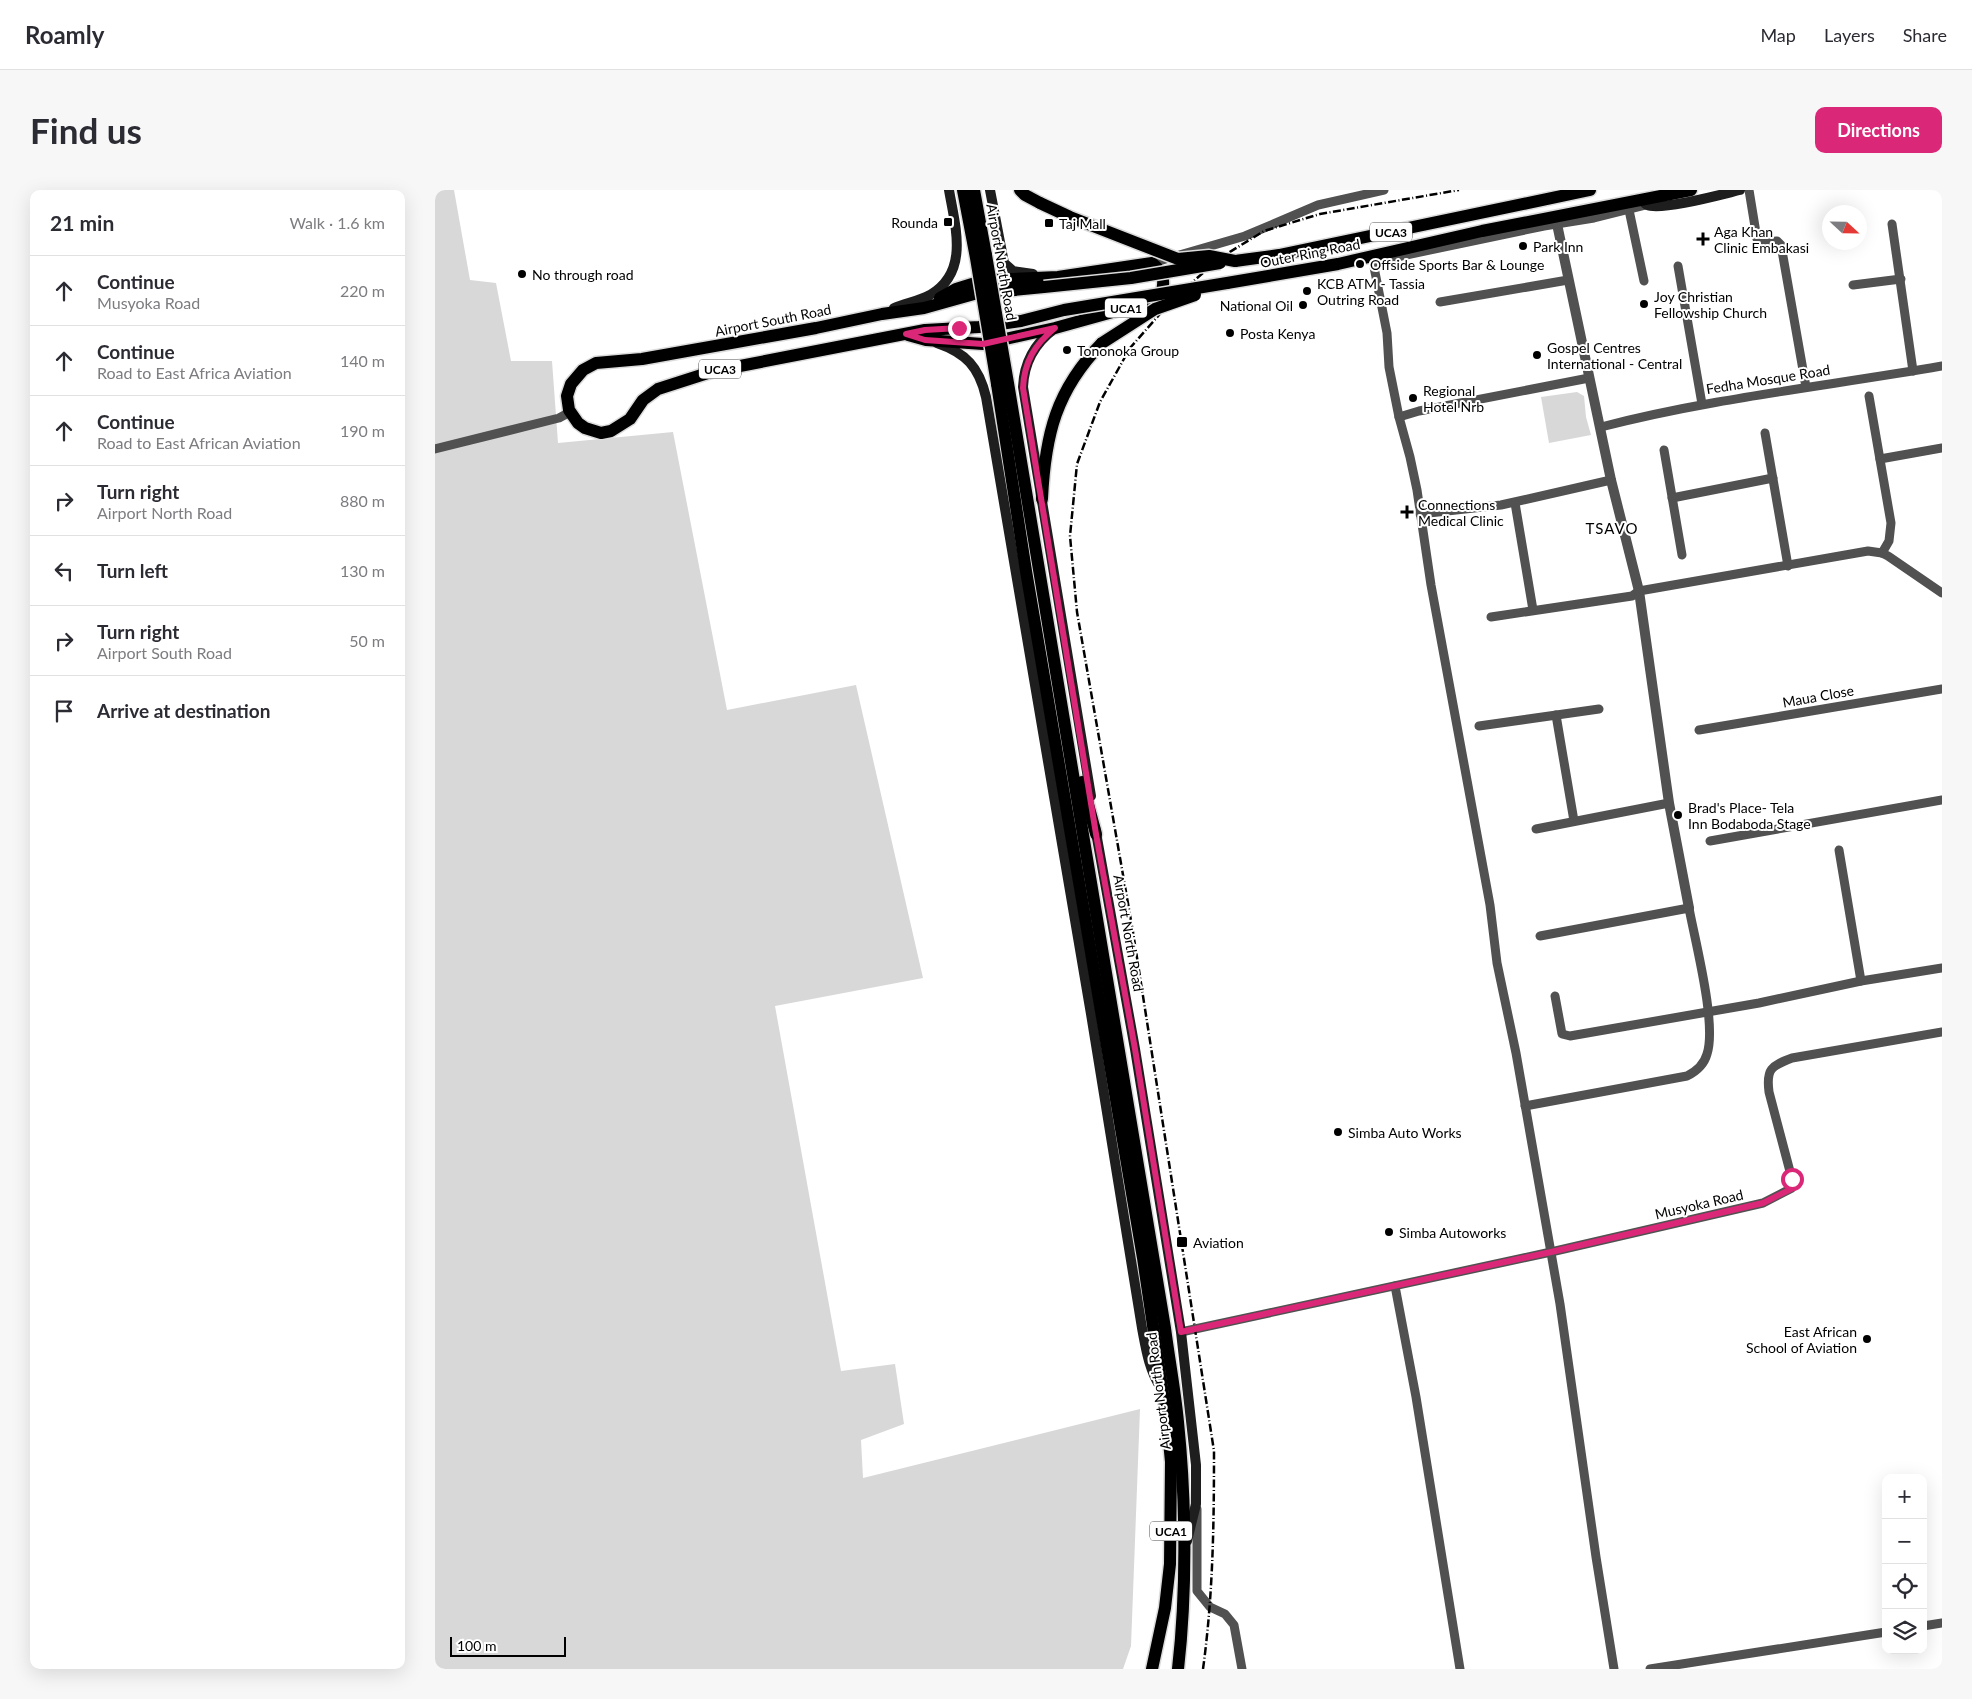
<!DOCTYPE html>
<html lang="en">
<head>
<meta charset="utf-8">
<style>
	:root { --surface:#fff; --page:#f7f7f7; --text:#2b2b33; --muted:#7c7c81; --line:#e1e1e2; --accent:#db2777 }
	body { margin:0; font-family:Lato,sans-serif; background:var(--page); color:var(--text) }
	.controls { position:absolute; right:15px; bottom:15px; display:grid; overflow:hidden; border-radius:10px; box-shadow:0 5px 20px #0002 }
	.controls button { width:45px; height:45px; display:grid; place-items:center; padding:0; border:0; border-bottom:1px solid var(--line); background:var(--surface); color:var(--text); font:25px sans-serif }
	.compass { position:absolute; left:1387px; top:15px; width:45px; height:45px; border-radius:50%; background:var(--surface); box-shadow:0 5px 20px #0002; rotate:112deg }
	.scale { position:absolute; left:15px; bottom:12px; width:116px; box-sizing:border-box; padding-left:5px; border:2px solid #000; border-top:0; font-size:14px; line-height:18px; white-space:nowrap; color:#000; -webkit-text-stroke:4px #fff; paint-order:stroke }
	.stop { position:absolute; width:15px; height:15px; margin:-11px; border:4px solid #db2777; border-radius:50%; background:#fff }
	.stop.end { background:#db2777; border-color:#fff; box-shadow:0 1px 5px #0008 }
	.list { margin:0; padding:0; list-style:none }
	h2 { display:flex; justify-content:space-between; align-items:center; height:65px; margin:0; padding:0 20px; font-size:21px }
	h2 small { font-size:16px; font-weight:400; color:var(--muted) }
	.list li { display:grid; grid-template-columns:32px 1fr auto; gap:15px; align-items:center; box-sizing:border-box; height:70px; padding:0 20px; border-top:1px solid var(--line) }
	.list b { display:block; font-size:19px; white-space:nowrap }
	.list p { margin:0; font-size:16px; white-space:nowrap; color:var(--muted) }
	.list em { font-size:16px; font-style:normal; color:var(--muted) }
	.icon { flex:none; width:28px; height:28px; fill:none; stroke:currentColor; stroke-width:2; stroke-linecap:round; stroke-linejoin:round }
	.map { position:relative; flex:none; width:1507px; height:1479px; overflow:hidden; border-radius:10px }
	header { display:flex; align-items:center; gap:30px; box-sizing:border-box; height:70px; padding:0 25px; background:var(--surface); border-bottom:1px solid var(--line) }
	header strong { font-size:24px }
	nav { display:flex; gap:28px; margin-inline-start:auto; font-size:18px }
	.intro { display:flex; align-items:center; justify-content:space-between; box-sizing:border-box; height:120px; padding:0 30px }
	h1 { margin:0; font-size:35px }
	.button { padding:12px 22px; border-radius:10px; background:var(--accent); color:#fff; font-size:18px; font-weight:700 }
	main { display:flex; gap:30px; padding:0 30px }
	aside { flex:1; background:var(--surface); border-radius:10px; box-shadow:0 5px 20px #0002 }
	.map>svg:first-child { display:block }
	.green { fill:#d8d8d8 }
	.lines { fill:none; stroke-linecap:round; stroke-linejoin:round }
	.primary-casing { stroke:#dbdbdb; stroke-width:15 }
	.minor { stroke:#515151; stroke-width:9 }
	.tertiary { stroke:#515151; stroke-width:10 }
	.secondary { stroke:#1e1e1e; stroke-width:10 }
	.primary { stroke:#000; stroke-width:12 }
	.rail { stroke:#000; stroke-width:2.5; stroke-dasharray:8 2.5 1 2.5; stroke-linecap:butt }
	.primary-bridge-casing { stroke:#dbdbdb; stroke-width:15; stroke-linecap:butt }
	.primary-bridge { stroke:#000; stroke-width:12 }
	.route { stroke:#db2777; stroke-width:6 }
	.poi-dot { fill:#000; stroke:#fff; stroke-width:2 }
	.labels { text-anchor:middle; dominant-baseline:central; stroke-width:4; stroke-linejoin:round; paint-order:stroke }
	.shield { fill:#fff; stroke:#4c4c4c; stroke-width:1 }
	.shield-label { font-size:12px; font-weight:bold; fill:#000 }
	.poi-label { font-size:14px; fill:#000; stroke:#fff; text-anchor:start }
	.street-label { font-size:14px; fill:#000; stroke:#fff }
	.neighbourhood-label { font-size:15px; letter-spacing:1px; fill:#000; stroke:#fff }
</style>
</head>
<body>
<header>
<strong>Roamly</strong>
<nav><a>Map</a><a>Layers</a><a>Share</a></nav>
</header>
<div class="intro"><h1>Find us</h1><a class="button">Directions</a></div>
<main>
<aside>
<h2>21 min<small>Walk · 1.6 km</small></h2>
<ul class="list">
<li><svg class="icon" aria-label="ahead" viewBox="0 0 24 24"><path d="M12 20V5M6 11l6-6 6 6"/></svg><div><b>Continue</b><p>Musyoka Road</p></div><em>220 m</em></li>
<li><svg class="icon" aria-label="ahead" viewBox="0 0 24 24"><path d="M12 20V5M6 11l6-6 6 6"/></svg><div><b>Continue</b><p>Road to East Africa Aviation</p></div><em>140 m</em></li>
<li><svg class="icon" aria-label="ahead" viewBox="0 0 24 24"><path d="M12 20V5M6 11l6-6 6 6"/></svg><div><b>Continue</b><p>Road to East African Aviation</p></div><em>190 m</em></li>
<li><svg class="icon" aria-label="right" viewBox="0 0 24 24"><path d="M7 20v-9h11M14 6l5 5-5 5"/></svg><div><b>Turn right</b><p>Airport North Road</p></div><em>880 m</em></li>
<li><svg class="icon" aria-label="left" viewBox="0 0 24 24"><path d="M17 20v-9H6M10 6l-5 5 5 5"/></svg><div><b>Turn left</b></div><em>130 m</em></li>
<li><svg class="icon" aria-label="right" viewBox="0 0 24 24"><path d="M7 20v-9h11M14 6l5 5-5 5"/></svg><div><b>Turn right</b><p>Airport South Road</p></div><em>50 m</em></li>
<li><svg class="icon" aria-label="arrive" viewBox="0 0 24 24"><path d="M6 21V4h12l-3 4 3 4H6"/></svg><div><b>Arrive at destination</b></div></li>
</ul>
</aside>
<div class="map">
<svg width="1507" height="1479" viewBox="0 0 1507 1479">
	<rect width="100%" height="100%" fill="#fff"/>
	<g class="green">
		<path d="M0,0H19L35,90L61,93L76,171H117L123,253L238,242L292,520L421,495L488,788L340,816L406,1181L460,1174L469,1234L426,1250L428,1288L705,1219L696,1456L688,1479H0Z"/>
		<path d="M1142,202L1149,206L1151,227L1156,245L1114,253L1106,207Z"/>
	</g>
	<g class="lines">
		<g class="primary-casing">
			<g id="primary">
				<path d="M528,0L541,68"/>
				<path d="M539,0L551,65"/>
				<path d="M585,0L590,5L605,13"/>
				<path d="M800,71L844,65L1155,0"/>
				<path d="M792,93L903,74L1047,41L1256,0"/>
				<path d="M586,131L544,137L490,140L279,181L223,199L208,210L195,229L176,241L166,243L150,238L143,233L134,220L132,206L136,194L148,180L161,173L207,169L381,138L447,124L489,118L539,104L609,97"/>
				<path d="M473,145L491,150L548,154L620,138L721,110C732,98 730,83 717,73L623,87L550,90L521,99L505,108"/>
				<path d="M573,193L730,1138C734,1169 740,1200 743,1232C751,1310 752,1401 743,1479"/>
				<path d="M562,194L591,381L708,1068L732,1231L736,1272L735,1374L730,1418L717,1479"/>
				<path d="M607,309C610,245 621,200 667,153"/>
				<path d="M647,592L661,644"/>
			</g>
		</g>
		<g class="minor">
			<path d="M1314,0L1322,49L1326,52L1342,51L1346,55L1371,197"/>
			<path d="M1194,20L1209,91"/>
			<path d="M1457,34L1478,181"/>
			<path d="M717,73L810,46L883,15L949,0"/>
			<path d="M1243,76L1267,214"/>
			<path d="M1418,95L1466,89"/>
			<path d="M1005,112L1133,90"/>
			<path d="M1434,206L1456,333L1454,351L1447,363"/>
			<path d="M964,227L984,221L1154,188"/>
			<path d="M1166,237C1278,208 1393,196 1507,176"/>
			<path d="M1330,243L1353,376"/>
			<path d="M0,259L124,228L135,222"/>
			<path d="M1229,260L1247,365"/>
			<path d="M1445,269L1507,258"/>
			<path d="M1237,308L1338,288"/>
			<path d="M1080,313L1098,420"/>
			<path d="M985,324L1066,315L1176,290"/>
			<path d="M1056,427L1197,406L1204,401L1433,361L1447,363L1453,366L1507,403"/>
			<path d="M1121,525L1139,631"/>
			<path d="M1044,536L1164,519"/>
			<path d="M1264,540L1507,499"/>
			<path d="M1101,639L1234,613"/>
			<path d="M1275,651L1507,610"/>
			<path d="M1404,660L1426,791"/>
			<path d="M1120,806L1127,844L1135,846L1324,813L1426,791L1507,778"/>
			<path d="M1090,916L1252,886C1262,881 1269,875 1272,864C1282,834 1260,751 1254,718L1105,746"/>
			<path d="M960,1096L981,1207L1025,1479"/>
			<path d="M746,1142L1116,1062L1328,1013L1357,998V989L1334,902C1331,879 1336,876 1357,868L1507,842"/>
			<path d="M762,1319V1401L775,1417L790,1424L799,1435L807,1479"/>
			<path d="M1488,1436L1507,1433"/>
			<path d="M1179,1479L1161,1367L1125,1114L1081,863L1062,773L1055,715L996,395L982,300L975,267L964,227L954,177L952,143L938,72L1109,36L1159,28L1211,15"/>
			<path d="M1215,1479L1451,1442"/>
		</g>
		<path class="tertiary" d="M1122,34L1176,290L1204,401L1234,613L1254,718"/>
		<g class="secondary">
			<path d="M555,0L569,73L578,81L598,84"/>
			<path d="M1206,10C1207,10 1211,15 1212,15C1226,21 1288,4 1305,0"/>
			<path d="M459,118C471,113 484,111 495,105C535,82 520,36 514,0"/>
			<path d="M619,139C599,154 589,173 588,197L656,606"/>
			<path d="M502,153C531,163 544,177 551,207L656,824L707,1138C711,1159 714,1180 726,1198"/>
			<path d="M660,637L700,859L746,1142L761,1275V1314L752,1351"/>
		</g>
		<use href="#primary" class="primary"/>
		<path class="rail" d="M768,1479C778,1406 779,1335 779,1261L698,742L642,422L635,346L642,274L665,212L695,158L738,109L785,68L829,41L885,24L1024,0"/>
		<g class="primary-bridge-casing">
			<g id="primary-bridge">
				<path d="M605,13L635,27L743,69L774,66L800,71"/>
				<path d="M551,65L573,193"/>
				<path d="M541,68L562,194"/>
				<path d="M609,97L696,88L785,73"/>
				<path d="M586,131L629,120L792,93"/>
				<path d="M667,153L720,119L760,105"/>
			</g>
		</g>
		<use href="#primary-bridge" class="primary-bridge"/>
	</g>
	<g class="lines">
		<path class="route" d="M524,138L490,140L471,144L490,150L548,154L620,138C600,154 589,172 588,198L661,644L700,859L746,1142L1116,1062L1328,1013L1358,998L1357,989"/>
	</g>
	<g class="poi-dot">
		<rect x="508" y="27" width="10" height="10" rx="2.5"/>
		<rect x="609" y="28" width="10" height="10" rx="2.5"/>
		<path d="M1265.5 41.5h5v5h5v5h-5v5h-5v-5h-5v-5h5z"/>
		<circle cx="1088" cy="56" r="5"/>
		<circle cx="925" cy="74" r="5"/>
		<circle cx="87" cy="84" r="5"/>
		<circle cx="872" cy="101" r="5"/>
		<circle cx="1209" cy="114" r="5"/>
		<circle cx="868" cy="115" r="5"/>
		<circle cx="795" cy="143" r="5"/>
		<circle cx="632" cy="160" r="5"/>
		<circle cx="1102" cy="165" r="5"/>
		<circle cx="978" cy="208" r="5"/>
		<path d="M969.5 314.5h5v5h5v5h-5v5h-5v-5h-5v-5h5z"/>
		<circle cx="1243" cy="625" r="5"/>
		<circle cx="903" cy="942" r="5"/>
		<circle cx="954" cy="1042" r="5"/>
		<rect x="741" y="1046" width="12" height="12" rx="2.5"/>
		<circle cx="1432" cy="1149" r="5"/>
	</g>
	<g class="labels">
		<g class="shield">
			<rect x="935" y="32.5" width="42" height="19" rx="4"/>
			<rect x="670" y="108.5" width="42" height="19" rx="4"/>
			<rect x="264" y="169.5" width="42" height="19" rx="4"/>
			<rect x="715" y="1331.5" width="42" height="19" rx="4"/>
		</g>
		<g class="shield-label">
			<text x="956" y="42">UCA3</text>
			<text x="691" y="118">UCA1</text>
			<text x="285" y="179">UCA3</text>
			<text x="736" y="1341">UCA1</text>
		</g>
		<g class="poi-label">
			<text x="503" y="32" text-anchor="end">Rounda</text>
			<text x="624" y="33">Taj Mall</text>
			<text x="1279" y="41">Aga Khan<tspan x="1279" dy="16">Clinic Embakasi</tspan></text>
			<text x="1098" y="56">Park Inn</text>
			<text x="935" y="74">Offside Sports Bar &amp; Lounge</text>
			<text x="97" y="84">No through road</text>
			<text x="882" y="93">KCB ATM - Tassia<tspan x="882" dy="16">Outring Road</tspan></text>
			<text x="1219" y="106">Joy Christian<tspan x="1219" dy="16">Fellowship Church</tspan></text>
			<text x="858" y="115" text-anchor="end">National Oil</text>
			<text x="805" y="143">Posta Kenya</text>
			<text x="1112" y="157">Gospel Centres<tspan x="1112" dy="16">International - Central</tspan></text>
			<text x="642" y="160">Tononoka Group</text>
			<text x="988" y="200">Regional<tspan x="988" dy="16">Hotel Nrb</tspan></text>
			<text x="983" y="314">Connections<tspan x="983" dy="16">Medical Clinic</tspan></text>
			<text x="1253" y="617">Brad's Place- Tela<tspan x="1253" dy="16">Inn Bodaboda Stage</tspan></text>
			<text x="913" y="942">Simba Auto Works</text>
			<text x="964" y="1042">Simba Autoworks</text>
			<text x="758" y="1052">Aviation</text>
			<text x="1422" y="1141" text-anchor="end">East African<tspan x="1422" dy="16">School of Aviation</tspan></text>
		</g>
		<g class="street-label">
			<text transform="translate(875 63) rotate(-11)">Outer Ring Road</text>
			<text transform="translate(567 72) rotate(80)">Airport North Road</text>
			<text transform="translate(338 130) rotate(-11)">Airport South Road</text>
			<text transform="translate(1333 189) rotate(-9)">Fedha Mosque Road</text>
			<text transform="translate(1383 506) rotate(-10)">Maua Close</text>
			<text transform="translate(694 743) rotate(80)">Airport North Road</text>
			<text transform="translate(1264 1014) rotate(-13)">Musyoka Road</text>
			<text transform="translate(723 1201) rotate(-97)">Airport North Road</text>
		</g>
		<g class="neighbourhood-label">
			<text x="1177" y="338">TSAVO</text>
		</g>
	</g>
</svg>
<div class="controls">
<button>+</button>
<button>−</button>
<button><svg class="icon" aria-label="locate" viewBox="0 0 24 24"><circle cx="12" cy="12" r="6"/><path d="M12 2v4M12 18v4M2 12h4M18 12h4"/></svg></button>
<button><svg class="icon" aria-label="layers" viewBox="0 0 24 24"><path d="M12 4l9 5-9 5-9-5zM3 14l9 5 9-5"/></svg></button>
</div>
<svg class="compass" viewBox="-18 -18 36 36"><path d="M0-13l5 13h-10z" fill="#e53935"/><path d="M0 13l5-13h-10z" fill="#7c7c81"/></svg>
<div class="scale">100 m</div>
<div class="stop" style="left:1357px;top:989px"></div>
<div class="stop end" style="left:524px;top:138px"></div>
</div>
</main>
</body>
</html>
